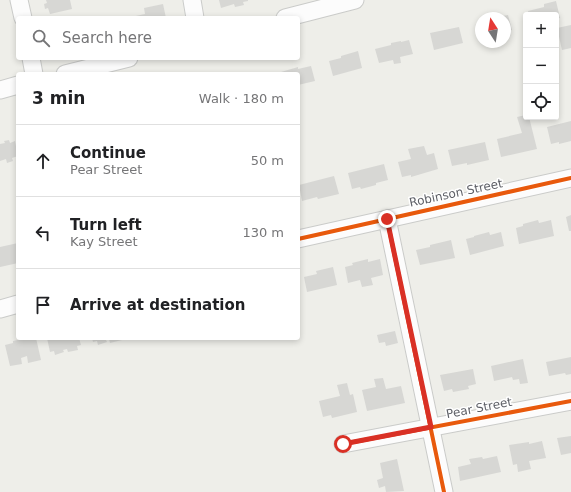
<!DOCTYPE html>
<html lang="en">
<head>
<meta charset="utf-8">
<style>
	:root { --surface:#fff; --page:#f2f2f2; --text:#202124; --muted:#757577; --line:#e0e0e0 }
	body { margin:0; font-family:"DejaVu Sans",sans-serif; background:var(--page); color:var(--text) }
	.controls { position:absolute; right:12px; top:12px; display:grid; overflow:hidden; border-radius:4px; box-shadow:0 2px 6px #0003 }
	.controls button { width:36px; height:36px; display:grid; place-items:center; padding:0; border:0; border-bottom:1px solid var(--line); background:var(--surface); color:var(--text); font:20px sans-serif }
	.compass { position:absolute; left:475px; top:12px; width:36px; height:36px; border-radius:50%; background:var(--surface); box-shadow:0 2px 6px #0003; rotate:348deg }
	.stop { position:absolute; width:12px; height:12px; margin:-9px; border:3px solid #d93025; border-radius:50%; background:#fff }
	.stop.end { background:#d93025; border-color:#fff; box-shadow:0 1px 4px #0008 }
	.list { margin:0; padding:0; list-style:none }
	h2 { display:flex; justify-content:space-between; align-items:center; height:52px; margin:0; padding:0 16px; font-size:17px }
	h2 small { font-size:13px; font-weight:400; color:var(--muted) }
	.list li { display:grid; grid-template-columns:26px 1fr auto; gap:12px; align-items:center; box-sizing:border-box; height:72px; padding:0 16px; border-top:1px solid var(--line) }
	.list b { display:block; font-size:15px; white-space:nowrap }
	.list p { margin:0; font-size:13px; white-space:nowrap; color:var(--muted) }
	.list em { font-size:13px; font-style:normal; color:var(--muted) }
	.icon { flex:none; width:22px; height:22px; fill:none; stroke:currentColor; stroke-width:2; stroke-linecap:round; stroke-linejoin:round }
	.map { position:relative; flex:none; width:571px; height:492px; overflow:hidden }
	.search { position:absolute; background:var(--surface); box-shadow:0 2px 6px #0003; left:16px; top:16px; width:284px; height:44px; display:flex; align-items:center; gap:10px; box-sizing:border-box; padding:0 14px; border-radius:4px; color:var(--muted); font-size:15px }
	.panel { position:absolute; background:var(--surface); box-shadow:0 2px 6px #0003; left:16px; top:72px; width:284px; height:268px; border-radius:4px }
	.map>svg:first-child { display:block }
	.building { fill:#d7d7d4 }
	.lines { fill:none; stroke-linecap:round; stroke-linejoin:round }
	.minor-casing { stroke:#cacbc9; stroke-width:19 }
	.minor { stroke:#fcfcfc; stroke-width:17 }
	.cycleway-casing { stroke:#fff; stroke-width:6 }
	.cycleway { stroke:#e8590c; stroke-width:4 }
	.route { stroke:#d93025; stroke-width:5 }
	.labels { text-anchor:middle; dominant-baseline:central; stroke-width:3; stroke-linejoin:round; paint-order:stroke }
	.street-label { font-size:12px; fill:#5e6067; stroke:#fff }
</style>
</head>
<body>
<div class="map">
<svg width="571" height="492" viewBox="0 0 571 492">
	<rect width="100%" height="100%" fill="#eeeee9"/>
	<g class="building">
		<path d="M46,0H70L72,9L50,14L48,8L45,9L44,4L47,3Z"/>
		<path d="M219,0H248V1L243,2L244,5L235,7L234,4L221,8Z"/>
		<path d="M556,1L560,18L556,19V15H529L528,11L544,7V4Z"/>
		<path d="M163,4L166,18H131V17L145,14L144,8Z"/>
		<path d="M508,15L512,30L505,32V18L497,17Z"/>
		<path d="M571,25V48L562,50L557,28Z"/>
		<path d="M459,27L463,43L434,50L430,33Z"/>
		<path d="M409,40L413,54L400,57L401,63L394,64L393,60L379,63L375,49L391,45V43L401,41V42Z"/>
		<path d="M358,51L362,68L333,76L329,61L341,58V56Z"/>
		<path d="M311,66L315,81L298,85V74H281V72L298,67V69Z"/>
		<path d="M526,115V117H529L537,149L501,157L497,139L522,133L517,117Z"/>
		<path d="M571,121V141L559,144V142L551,144L547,127Z"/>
		<path d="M9,140L10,143L15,141L18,156L12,158L13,161L7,163L6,159L0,161V144L5,143L4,141Z"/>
		<path d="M485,142L489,160L467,165V163L452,166L448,150Z"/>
		<path d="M424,146L427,155L434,153L438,169L411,177V175L402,177L398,162L411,159L408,149Z"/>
		<path d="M384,164L388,180L376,183V185L361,189L360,187L352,189L348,173Z"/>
		<path d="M334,176L339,194L318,199L317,197L302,201L299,185Z"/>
		<path d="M571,215V231H569L566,217Z"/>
		<path d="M538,220L539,223L551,220L554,236L519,244L516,228L523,226V224Z"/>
		<path d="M489,232L490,235L501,232L504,246L470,255L466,239L474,237V236Z"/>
		<path d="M451,240L455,258L420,265L416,250L430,247V245Z"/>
		<path d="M18,243V263L0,267V247Z"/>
		<path d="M368,259V262L380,259L383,275L371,278L373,285L362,287L360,280L348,283L345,267L353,265L352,263Z"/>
		<path d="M333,267L337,285L307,292L304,277L317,274L316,271Z"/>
		<path d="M395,331L398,343L386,346L385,342L379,343L377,335Z"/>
		<path d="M27,338V340L36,338L41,360L28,363L27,356L21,358L22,364L10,366L5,345L13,343V341Z"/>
		<path d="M47,338H79L81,345L77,346L78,350L68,352L67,349L63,350L64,352L55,355L54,351L50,352Z"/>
		<path d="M92,338H126V339L110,343L109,339L106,340L107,342L98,345L97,341L93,342Z"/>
		<path d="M571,357V374L566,375L565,373L549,376L546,362Z"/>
		<path d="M523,359L528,383L520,384L519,379L513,380L512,377L494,381L491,366Z"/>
		<path d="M473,369L476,384L468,386L469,389L453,392L452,389L444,391L440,375Z"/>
		<path d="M383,378L386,389L401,386L405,403L367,411L362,390L376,387L374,379Z"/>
		<path d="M347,383L350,395L353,394L357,412L332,418L331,415L323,417L319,401L340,396L337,385Z"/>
		<path d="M571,436V453L561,455L557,438Z"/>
		<path d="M542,441L546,458L529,461L531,469L518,472L517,464L513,465L509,445L529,442V444Z"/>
		<path d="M497,456L501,472L460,481L458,467L471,464L469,459L482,457L483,459Z"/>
		<path d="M397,459L404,491L386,492L385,486L379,488L377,480L383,478L380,463Z"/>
	</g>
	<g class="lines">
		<g class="minor-casing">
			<g id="minor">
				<path d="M19,0L23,18"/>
				<path d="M192,0L195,18"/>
				<path d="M285,18L355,0"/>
				<path d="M31,58L34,74"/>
				<path d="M65,74L129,58"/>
				<path d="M0,90L18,85"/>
				<path d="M387,219L444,492"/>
				<path d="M298,239L571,178"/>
				<path d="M0,309L18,304"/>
				<path d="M343,444L571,401"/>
			</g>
		</g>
		<use href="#minor" class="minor"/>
		<g class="cycleway-casing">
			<g id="cycleway">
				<path d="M387,219L444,492"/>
				<path d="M298,239L571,178"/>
				<path d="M343,444L571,401"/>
			</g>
		</g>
		<use href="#cycleway" class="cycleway"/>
	</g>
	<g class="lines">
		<path class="route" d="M343,444L431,427L387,219"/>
	</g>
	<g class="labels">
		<g class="street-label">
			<text transform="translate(456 193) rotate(-12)">Robinson Street</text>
			<text transform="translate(479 408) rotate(-11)">Pear Street</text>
		</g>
	</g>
</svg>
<div class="controls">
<button>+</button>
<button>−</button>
<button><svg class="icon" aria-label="locate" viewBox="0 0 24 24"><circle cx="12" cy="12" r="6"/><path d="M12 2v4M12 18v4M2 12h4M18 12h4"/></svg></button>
</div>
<svg class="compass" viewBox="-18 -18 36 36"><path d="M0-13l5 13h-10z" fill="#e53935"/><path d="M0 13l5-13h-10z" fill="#757577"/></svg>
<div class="stop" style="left:343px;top:444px"></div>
<div class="stop end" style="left:387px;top:219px"></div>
<div class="search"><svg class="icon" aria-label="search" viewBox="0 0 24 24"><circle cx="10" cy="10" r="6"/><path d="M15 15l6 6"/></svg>Search here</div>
<section class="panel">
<h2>3 min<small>Walk · 180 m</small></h2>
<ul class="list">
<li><svg class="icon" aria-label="ahead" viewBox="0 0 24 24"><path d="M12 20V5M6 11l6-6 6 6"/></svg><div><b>Continue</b><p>Pear Street</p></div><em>50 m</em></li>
<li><svg class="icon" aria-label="left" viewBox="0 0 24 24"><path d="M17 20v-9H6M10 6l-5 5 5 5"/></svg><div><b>Turn left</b><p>Kay Street</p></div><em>130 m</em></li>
<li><svg class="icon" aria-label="arrive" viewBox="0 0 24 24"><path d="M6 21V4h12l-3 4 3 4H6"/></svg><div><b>Arrive at destination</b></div></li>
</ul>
</section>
</div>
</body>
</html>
